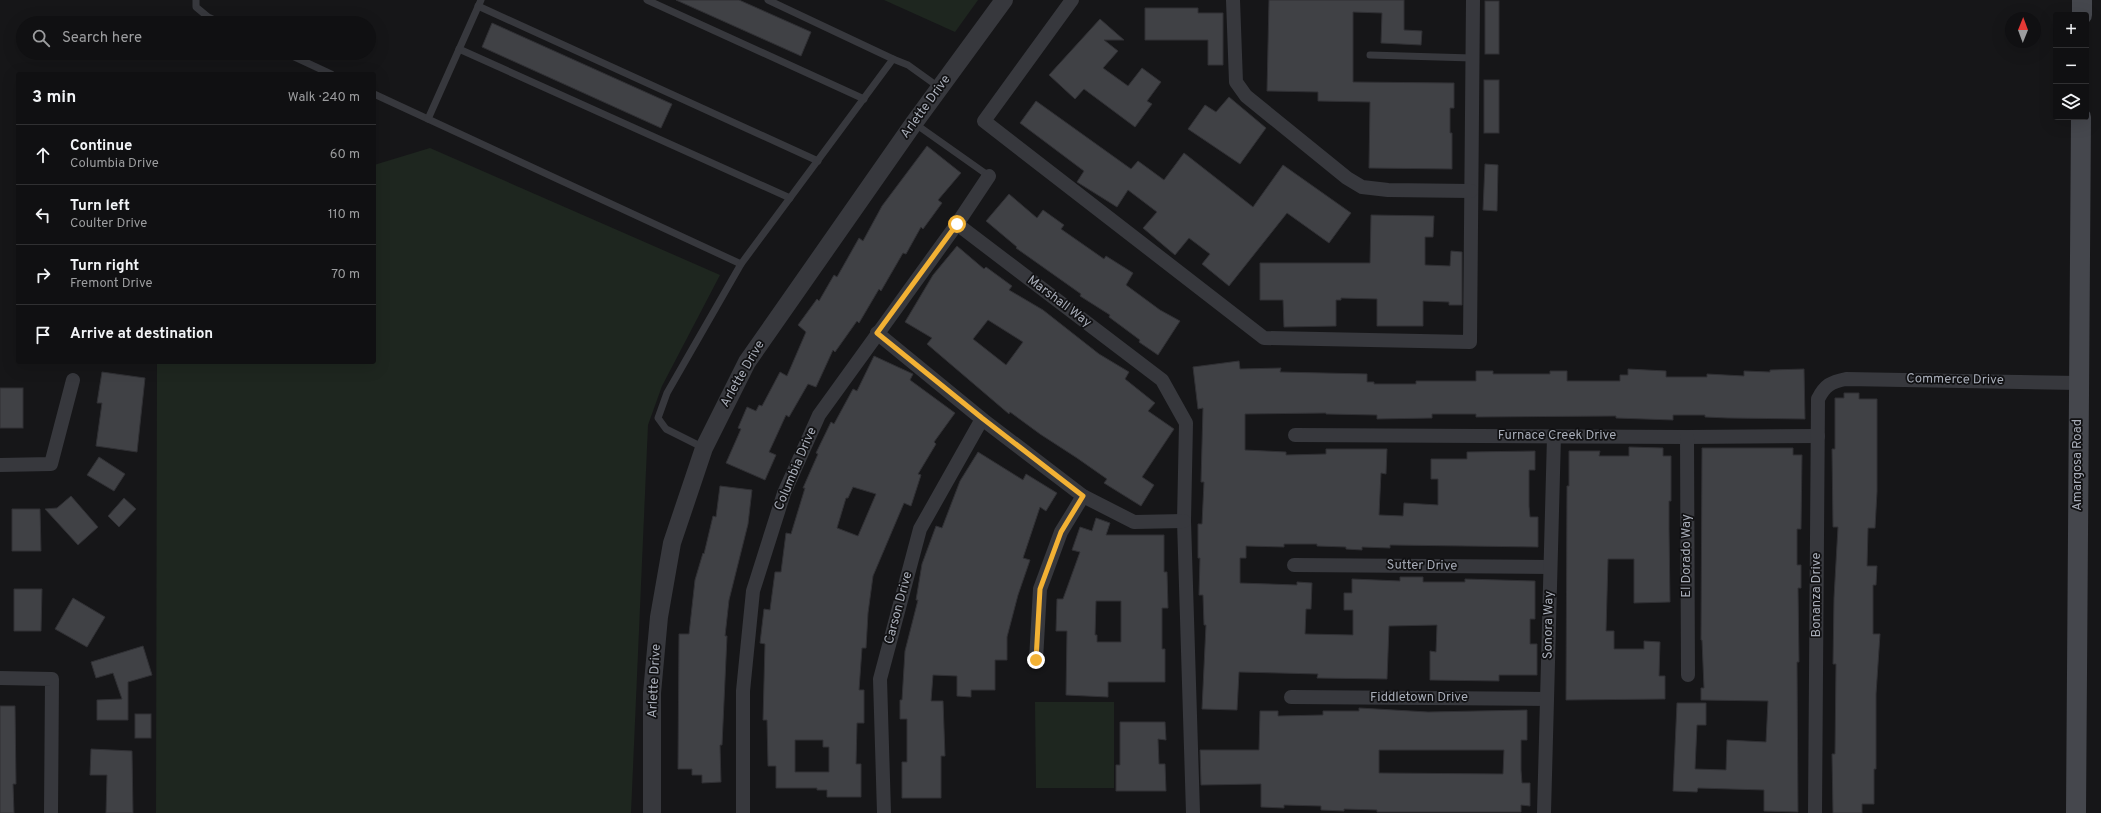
<!DOCTYPE html>
<html lang="en">
<head>
<meta charset="utf-8">
<style>
	:root { --surface:#101012; --page:#19191b; --text:#f1f3f6; --muted:#9c9d9f; --line:#303032 }
	body { margin:0; font-family:Overpass,sans-serif; background:var(--page); color:var(--text) }
	.controls { position:absolute; right:12px; top:12px; display:grid; overflow:hidden; border-radius:4px; box-shadow:0 4px 16px #0002 }
	.controls button { width:36px; height:36px; display:grid; place-items:center; padding:0; border:0; border-bottom:1px solid var(--line); background:var(--surface); color:var(--text); font:20px sans-serif }
	.compass { position:absolute; left:2005px; top:12px; width:36px; height:36px; border-radius:50%; background:var(--surface); box-shadow:0 4px 16px #0002; rotate:1deg }
	.stop { position:absolute; width:12px; height:12px; margin:-9px; border:3px solid #f2b134; border-radius:50%; background:#fff }
	.stop.end { background:#f2b134; border-color:#fff; box-shadow:0 1px 4px #0008 }
	.list { margin:0; padding:0; list-style:none }
	h2 { display:flex; justify-content:space-between; align-items:center; height:52px; margin:0; padding:0 16px; font-size:17px }
	h2 small { font-size:13px; font-weight:400; color:var(--muted) }
	.list li { display:grid; grid-template-columns:26px 1fr auto; gap:12px; align-items:center; box-sizing:border-box; height:60px; padding:0 16px; border-top:1px solid var(--line) }
	.list b { display:block; font-size:15px; white-space:nowrap }
	.list p { margin:0; font-size:13px; white-space:nowrap; color:var(--muted) }
	.list em { font-size:13px; font-style:normal; color:var(--muted) }
	.icon { flex:none; width:22px; height:22px; fill:none; stroke:currentColor; stroke-width:2; stroke-linecap:round; stroke-linejoin:round }
	.map { position:relative; flex:none; width:2101px; height:813px; overflow:hidden }
	.search { position:absolute; background:var(--surface); box-shadow:0 4px 16px #0002; left:16px; top:16px; width:360px; height:44px; display:flex; align-items:center; gap:10px; box-sizing:border-box; padding:0 14px; border-radius:22px; color:var(--muted); font-size:15px }
	.panel { position:absolute; background:var(--surface); box-shadow:0 4px 16px #0002; left:16px; top:72px; width:360px; height:292px; border-radius:4px }
	.map>svg:first-child { display:block }
	.green { fill:#1e261f }
	.building { fill:#404145; stroke:#303034; fill-rule:evenodd }
	.lines { fill:none; stroke-linecap:round; stroke-linejoin:round }
	.service { stroke:#37383d; stroke-width:7 }
	.minor { stroke:#37383d; stroke-width:14 }
	.tertiary { stroke:#37383d; stroke-width:18 }
	.secondary { stroke:#45474d; stroke-width:20 }
	.route { stroke:#f2b134; stroke-width:5 }
	.labels { text-anchor:middle; dominant-baseline:central; stroke-width:3.5; stroke-linejoin:round; paint-order:stroke }
	.street-label { font-size:13px; fill:#a8adb8; stroke:#111113 }
</style>
</head>
<body>
<div class="map">
<svg width="2101" height="813" viewBox="0 0 2101 813">
	<rect width="100%" height="100%" fill="#161618"/>
	<g class="green">
		<path d="M884,0H978L955,32Z"/>
		<path d="M430,148L720,275L662,386L648,425L631,813H156L157,362H374V165Z"/>
		<path d="M1035,702H1114V788H1036Z"/>
	</g>
	<g class="building">
		<path d="M676,0H739L811,32L801,56Z"/>
		<path d="M1269,0H1404V30L1422,31L1421,45L1381,43L1382,13L1353,12V82L1454,83V108H1450V133H1452V169L1369,168L1370,102L1318,101V92L1267,91Z"/>
		<rect x="1485" y="1" width="14" height="53"/>
		<path d="M1145,8H1198V13H1223V65H1208V40H1145Z"/>
		<path d="M1100,19L1124,40H1104L1118,51L1103,68L1128,86L1142,68L1161,82L1147,101L1152,104L1135,127L1084,89L1075,99L1049,75Z"/>
		<path d="M492,23L672,104L661,128L482,47Z"/>
		<rect x="1484" y="80" width="15" height="53"/>
		<path d="M1229,97L1266,128L1240,164L1188,129L1205,105L1216,112Z"/>
		<path d="M1036,101L1131,169L1138,161L1164,180L1184,153L1253,207L1283,165L1351,213L1329,243L1287,213L1229,286L1202,264L1210,254L1189,238L1175,255L1143,228L1157,212L1128,190L1117,207L1077,182L1084,171L1020,123Z"/>
		<path d="M927,146L961,173L938,200L942,203L923,229L921,227L906,254L903,253L881,291L879,289L859,323L857,321L835,352L833,350L816,387L808,384L789,417L786,415L769,452L776,455L765,480L726,463L741,429L738,428L747,407L756,411L759,405L762,406L780,372L787,376L806,332L798,325L817,299L819,301L834,275L837,277L859,238L863,241L882,206Z"/>
		<path d="M1485,164L1498,165L1497,211L1483,210Z"/>
		<path d="M1009,194L1037,218L1043,210L1064,225L1061,229L1104,259L1106,256L1133,273L1126,285L1160,310L1180,321L1158,355L1139,342L1140,340L1109,317L1110,315L1080,296L1081,294L1016,248L1017,247L986,221Z"/>
		<path d="M1371,215L1434,216L1433,237H1425V265L1450,266L1451,251L1462,252V305H1449V302L1423,301V326H1377V299L1341,298V300H1336V326L1284,327L1283,300H1260V263H1370Z"/>
		<path d="M957,246L984,269L986,267L1012,286L1009,290L1043,310L1099,354L1129,372L1125,379L1155,403L1148,411L1174,429L1142,477L1154,485L1141,506L1104,483L1107,479L1077,458L1040,434L1010,412L1009,414L927,344L932,338L905,322L933,275ZM988,320L1023,342L1006,365L973,339Z"/>
		<path d="M874,356L913,374L910,380L955,413L934,442L936,444L918,474L921,475L911,506L904,503L873,576L868,613L866,648H862L859,690H864V723H857L856,764H861V797H827V790H817V788H776V766H768L767,720H763L765,644L760,643L764,609L770,610L775,572H781L786,533L791,534L805,488H803L818,454L816,453L831,422L834,424L853,389L857,391ZM853,487L876,494L858,536L837,528L846,498H848ZM795,740H823V747H829V772H795Z"/>
		<path d="M1239,361L1240,369L1281,368L1280,372L1367,374V382H1374V384H1416V381H1476V371H1493V374H1550V371H1567V381H1620V375H1628V369L1666,371V377H1707V374L1744,376V371L1770,372V370L1804,369L1805,419L1728,418L1705,417V415H1673V420L1616,418V416L1476,417V414H1432V418L1377,419V415L1326,414V413L1245,414V450L1286,452V455L1326,454V449H1387L1386,474L1381,473L1379,515L1403,516L1404,503L1438,505V479H1431V459H1467V452L1535,451V470H1529V506L1530,517H1538V547L1390,545V548L1362,547V550L1346,549V547L1317,546V544H1284V547L1246,546V558H1240V583L1297,585V582L1312,583L1311,609H1306L1305,634L1353,635V610H1344V593H1352V579L1400,581V577H1423V582H1465V579L1535,581V619H1530V644H1537V675H1499V681L1430,680V651L1436,652L1437,625L1389,626L1387,679L1317,678L1318,674L1239,672L1237,710L1202,709L1206,625H1204L1203,595H1199L1200,558H1198V524H1202L1204,482H1201L1203,408L1198,409L1193,367Z"/>
		<path d="M102,372L145,378L137,452L96,446L102,403H97Z"/>
		<rect x="0" y="388" width="23" height="40"/>
		<path d="M1844,393H1859V399H1877V492L1875,528H1868L1867,566H1877L1876,585H1873V634H1880L1876,694V769H1874V804H1862V813H1833L1832,754H1835L1836,664H1833L1834,598L1838,527H1833L1832,449H1835V398H1844Z"/>
		<path d="M1629,447L1663,448V456H1671V501H1669V528L1670,602L1634,603V559H1608L1606,631H1614V649H1644V641L1660,642L1659,676H1665V699L1566,700L1567,486H1569V451H1600L1599,456H1629Z"/>
		<path d="M1702,448H1793V455H1802L1801,529H1797V565H1801V588H1798L1799,662H1797L1798,812L1764,811V790L1698,788L1697,792L1673,791L1677,703H1706V725H1697L1695,769L1726,770L1727,740L1766,742L1768,701L1701,700V688H1704L1702,640H1701Z"/>
		<path d="M978,452L1023,480L1026,474L1057,493L1046,511L1040,507L1023,558L1030,560L1018,595L1007,637V660H995V690H971V697L957,696V676L933,675L931,701H943L945,756H941V798H902V762H907V719H900V700H902L905,651L918,600H916L922,564L936,526L942,528L960,481Z"/>
		<path d="M99,457L125,474L114,491L87,475Z"/>
		<path d="M720,486L752,490L748,524L729,600L725,636H727L722,745H720L721,782L702,783V775H692V769H678L679,634H689L695,580L703,553L704,554L713,516L716,517Z"/>
		<path d="M71,496L98,527L78,545L45,509L57,508Z"/>
		<path d="M124,498L136,509L119,527L108,516Z"/>
		<path d="M12,509H40L41,551H12Z"/>
		<path d="M1096,518L1110,523L1106,535H1164V572H1167L1168,608H1162V649H1165V682H1108V697L1066,695L1067,631H1056L1057,599H1063L1080,552L1072,550L1080,527L1092,531ZM1096,601H1121V642H1097V635H1095Z"/>
		<path d="M14,589H42L41,631H14Z"/>
		<path d="M73,598L105,617L87,647L55,629Z"/>
		<path d="M143,646L152,675L128,682V720H97V700L122,699L113,673L96,678L91,662Z"/>
		<path d="M0,706H15L16,784H13L14,813H0Z"/>
		<path d="M1359,708L1428,712L1527,710V740H1521V770L1522,783H1530V806L1521,805V812H1377V810L1344,809V811L1321,810V806L1284,805V808L1261,807V784L1201,785L1200,750H1259L1260,711H1278V716L1323,715V711H1359ZM1379,750H1504L1503,774L1379,773Z"/>
		<rect x="135" y="714" width="16" height="24"/>
		<path d="M1120,722H1165L1166,740L1158,739L1159,764H1165L1166,791H1116V765H1120Z"/>
		<path d="M91,749L132,751L133,813H106L107,775H90Z"/>
	</g>
	<g class="lines">
		<g class="service">
			<path d="M196,0V7L208,17L221,23"/>
			<path d="M647,0L864,99"/>
			<path d="M768,0L893,59"/>
			<path d="M478,6L818,161"/>
			<path d="M459,49L790,198"/>
			<path d="M286,53L331,74"/>
			<path d="M1370,55L1472,58"/>
			<path d="M374,94L741,264L667,393L658,418L666,429L704,448"/>
			<path d="M428,119L481,0"/>
			<path d="M914,123L989,176"/>
			<path d="M741,264L893,59L908,65L940,88"/>
		</g>
		<g class="minor">
			<path d="M1072,0L984,121L1264,338L1470,342L1473,0"/>
			<path d="M1233,0L1236,82L1246,96L1347,178L1362,187L1388,190L1471,191"/>
			<path d="M957,224L1162,380L1186,423L1184,521L1193,813"/>
			<path d="M877,333L982,419L1083,496L1134,522L1184,521"/>
			<path d="M1295,435L1687,437L1818,436"/>
			<path d="M1687,437L1688,675"/>
			<path d="M0,465L51,464L73,380"/>
			<path d="M1294,565L1550,567"/>
			<path d="M1036,660L1040,589L1061,532L1083,496"/>
			<path d="M0,678L52,679L51,813"/>
			<path d="M1291,697L1547,699"/>
			<path d="M743,813V691L753,591L784,493L819,415L957,224L989,176"/>
			<path d="M884,813L880,679L920,529L982,419"/>
			<path d="M1544,813L1554,436"/>
			<path d="M1815,813L1818,399C1825,385 1831,382 1846,379L2079,383"/>
		</g>
		<path class="tertiary" d="M652,813V693L659,617L672,543L704,448L747,362L914,123L1004,0"/>
		<g class="secondary">
			<path d="M2082,15V0"/>
			<path d="M2076,813L2081,117"/>
		</g>
	</g>
	<g class="lines">
		<path class="route" d="M957,224L877,333L982,418L1083,496L1061,532L1040,589L1036,660"/>
	</g>
	<g class="labels">
		<g class="street-label">
			<text transform="translate(926 107) rotate(-54)">Arlette Drive</text>
			<text transform="translate(1059 302) rotate(37)">Marshall Way</text>
			<text transform="translate(743 374) rotate(-60)">Arlette Drive</text>
			<text transform="translate(1955 380) rotate(1)">Commerce Drive</text>
			<text x="1557" y="436">Furnace Creek Drive</text>
			<text transform="translate(2078 465) rotate(-90)">Amargosa Road</text>
			<text transform="translate(796 469) rotate(-67)">Columbia Drive</text>
			<text transform="translate(1687 556) rotate(-90)">El Dorado Way</text>
			<text transform="translate(1422 566) rotate(1)">Sutter Drive</text>
			<text transform="translate(1817 595) rotate(-90)">Bonanza Drive</text>
			<text transform="translate(899 608) rotate(-75)">Carson Drive</text>
			<text transform="translate(1549 625) rotate(-89)">Sonora Way</text>
			<text transform="translate(655 681) rotate(-87)">Arlette Drive</text>
			<text x="1419" y="698">Fiddletown Drive</text>
		</g>
	</g>
</svg>
<div class="controls">
<button>+</button>
<button>−</button>
<button><svg class="icon" aria-label="layers" viewBox="0 0 24 24"><path d="M12 4l9 5-9 5-9-5zM3 14l9 5 9-5"/></svg></button>
</div>
<svg class="compass" viewBox="-18 -18 36 36"><path d="M0-13l5 13h-10z" fill="#e53935"/><path d="M0 13l5-13h-10z" fill="#9c9d9f"/></svg>
<div class="stop" style="left:957px;top:224px"></div>
<div class="stop end" style="left:1036px;top:660px"></div>
<div class="search"><svg class="icon" aria-label="search" viewBox="0 0 24 24"><circle cx="10" cy="10" r="6"/><path d="M15 15l6 6"/></svg>Search here</div>
<section class="panel">
<h2>3 min<small>Walk · 240 m</small></h2>
<ul class="list">
<li><svg class="icon" aria-label="ahead" viewBox="0 0 24 24"><path d="M12 20V5M6 11l6-6 6 6"/></svg><div><b>Continue</b><p>Columbia Drive</p></div><em>60 m</em></li>
<li><svg class="icon" aria-label="left" viewBox="0 0 24 24"><path d="M17 20v-9H6M10 6l-5 5 5 5"/></svg><div><b>Turn left</b><p>Coulter Drive</p></div><em>110 m</em></li>
<li><svg class="icon" aria-label="right" viewBox="0 0 24 24"><path d="M7 20v-9h11M14 6l5 5-5 5"/></svg><div><b>Turn right</b><p>Fremont Drive</p></div><em>70 m</em></li>
<li><svg class="icon" aria-label="arrive" viewBox="0 0 24 24"><path d="M6 21V4h12l-3 4 3 4H6"/></svg><div><b>Arrive at destination</b></div></li>
</ul>
</section>
</div>
</body>
</html>
